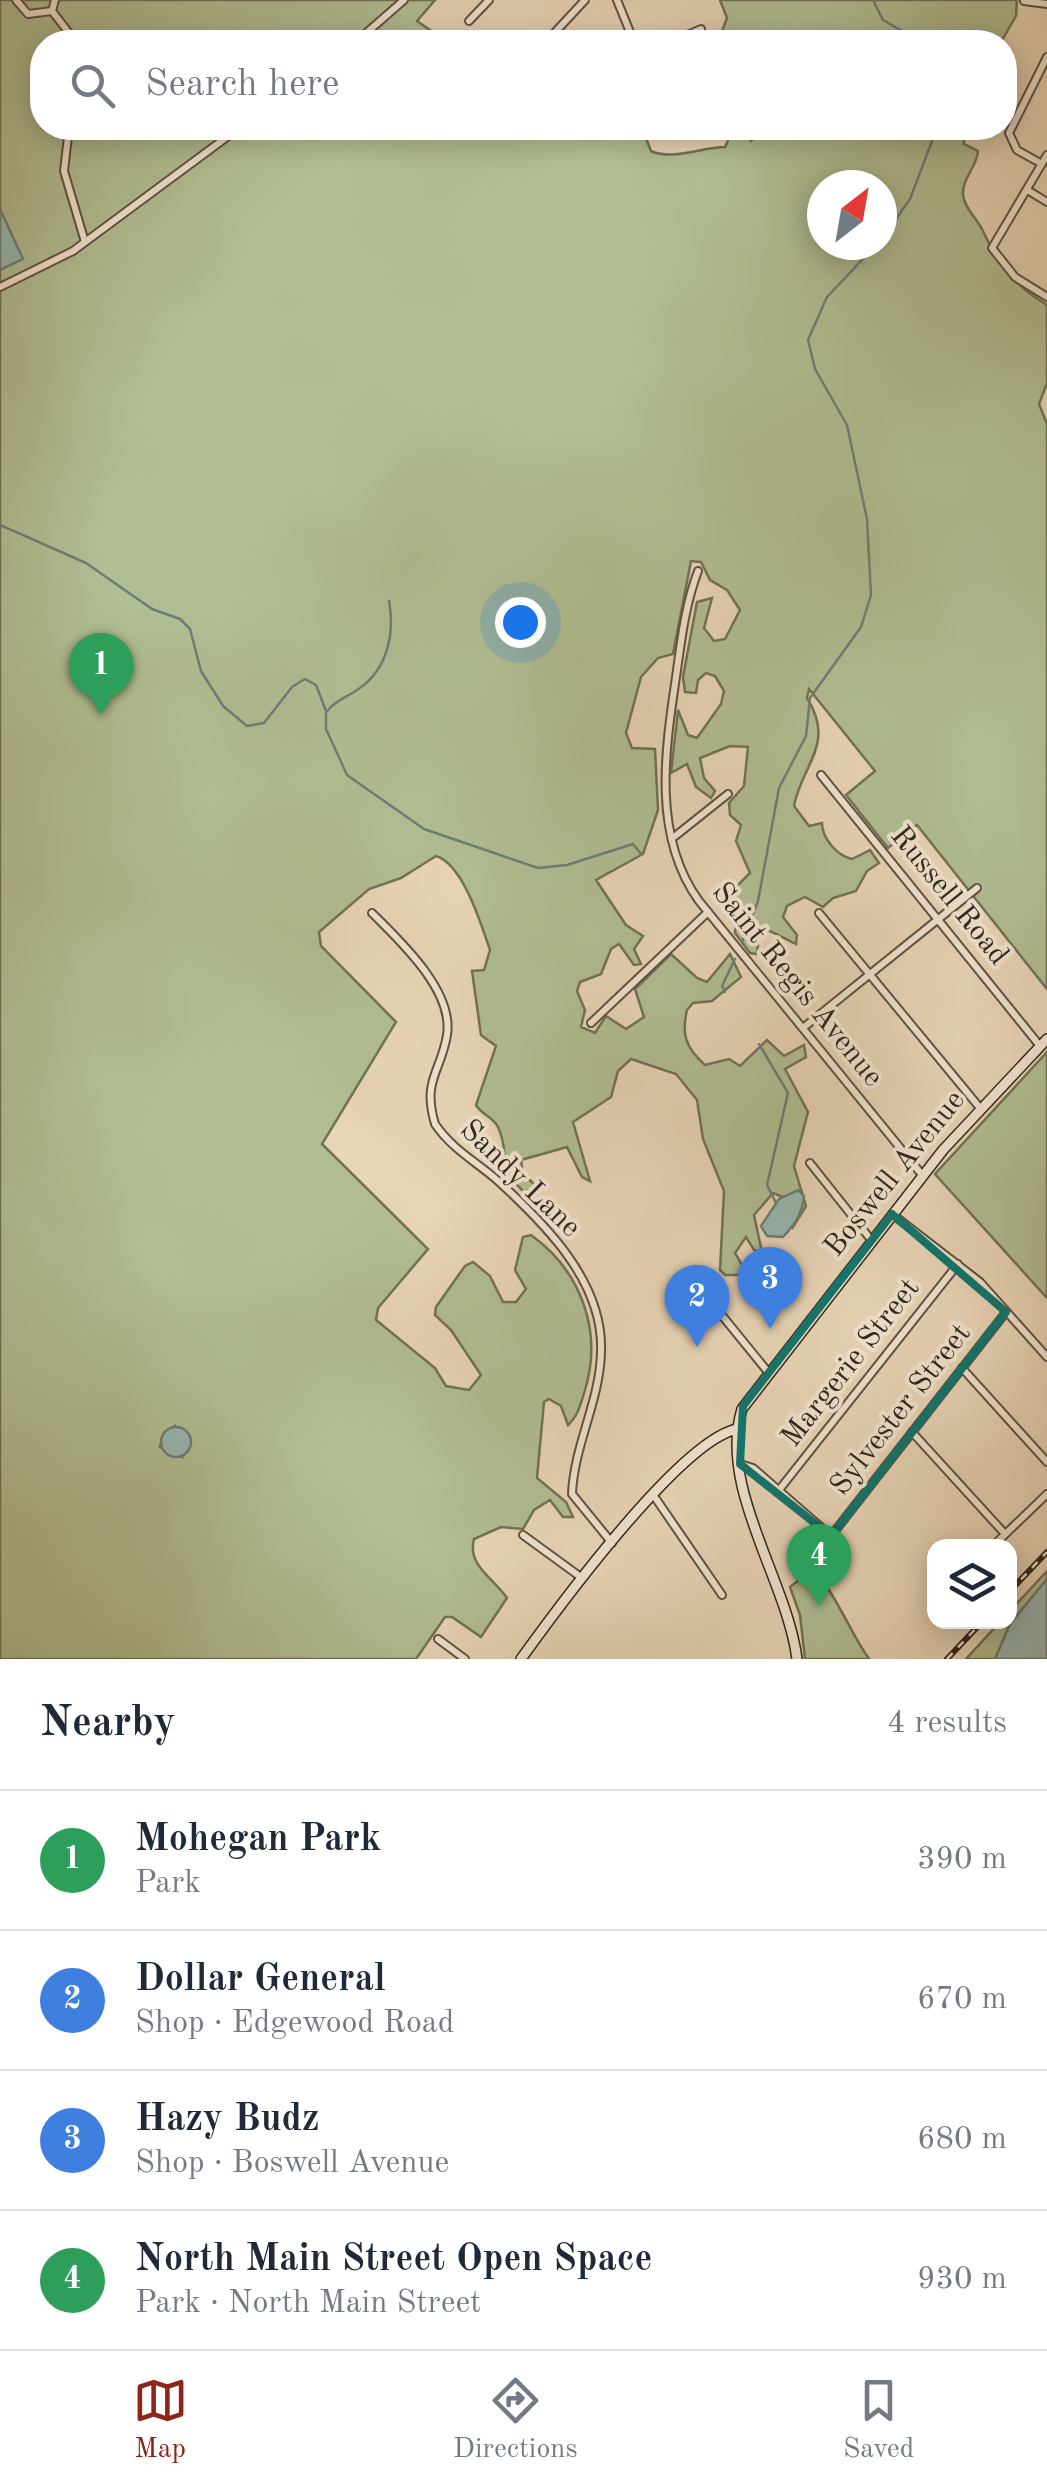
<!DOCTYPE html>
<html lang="en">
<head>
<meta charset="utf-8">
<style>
	:root { --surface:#fff; --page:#f2f2f3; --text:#1f2937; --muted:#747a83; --line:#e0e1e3; --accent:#8f2418 }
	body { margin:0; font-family:"Old Standard TT",serif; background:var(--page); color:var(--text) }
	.controls { position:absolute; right:30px; bottom:30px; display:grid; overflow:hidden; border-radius:20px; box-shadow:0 5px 25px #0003 }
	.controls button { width:90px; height:90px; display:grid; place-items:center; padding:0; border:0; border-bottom:2px solid var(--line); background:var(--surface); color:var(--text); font:50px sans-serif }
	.compass { position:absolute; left:807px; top:170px; width:90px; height:90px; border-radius:50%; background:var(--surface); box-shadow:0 5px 25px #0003; rotate:31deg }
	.you { position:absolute; left:520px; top:622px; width:35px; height:35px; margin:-25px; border:8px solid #fff; border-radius:50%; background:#1a73e8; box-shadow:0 0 0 15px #1a73e833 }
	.badge { display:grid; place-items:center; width:65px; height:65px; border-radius:50%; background:var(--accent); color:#fff; font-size:32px; font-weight:700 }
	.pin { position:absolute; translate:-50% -82px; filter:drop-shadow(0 2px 5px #0008) }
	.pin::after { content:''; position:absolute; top:52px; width:35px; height:30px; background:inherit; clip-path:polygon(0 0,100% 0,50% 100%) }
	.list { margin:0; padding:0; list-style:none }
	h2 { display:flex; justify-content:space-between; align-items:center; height:130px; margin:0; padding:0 40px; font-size:42px }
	h2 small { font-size:32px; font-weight:400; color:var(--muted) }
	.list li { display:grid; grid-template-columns:65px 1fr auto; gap:30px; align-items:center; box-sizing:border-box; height:140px; padding:0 40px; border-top:2px solid var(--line) }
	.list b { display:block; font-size:38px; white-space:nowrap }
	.list p { margin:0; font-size:32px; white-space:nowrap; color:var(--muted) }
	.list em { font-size:32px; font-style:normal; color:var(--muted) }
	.icon { flex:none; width:55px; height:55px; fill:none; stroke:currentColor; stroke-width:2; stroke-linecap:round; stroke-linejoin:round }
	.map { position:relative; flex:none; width:1047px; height:1659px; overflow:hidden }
	.search { position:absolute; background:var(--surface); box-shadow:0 5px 25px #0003; left:30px; right:30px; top:30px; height:110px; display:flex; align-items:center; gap:25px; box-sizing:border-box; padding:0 35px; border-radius:40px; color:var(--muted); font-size:38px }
	.sheet { height:690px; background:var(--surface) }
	nav { display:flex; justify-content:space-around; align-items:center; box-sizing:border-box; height:140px; border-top:2px solid var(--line); background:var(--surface); font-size:28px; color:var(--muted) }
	nav a { display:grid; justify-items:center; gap:5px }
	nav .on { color:var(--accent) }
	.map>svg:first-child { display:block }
	.green { fill:#b1be93; stroke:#717257; stroke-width:2.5; fill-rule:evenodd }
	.water { fill:#97b8b2; stroke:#6e7e76; stroke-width:2.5 }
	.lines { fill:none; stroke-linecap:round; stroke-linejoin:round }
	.stream { stroke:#6e7e76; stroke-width:2.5 }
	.street-casing { stroke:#5f5242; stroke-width:10 }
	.secondary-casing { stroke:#31271b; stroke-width:12 }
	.street { stroke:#f1e4d0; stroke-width:6 }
	.secondary { stroke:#f1e4d0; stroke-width:9 }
	.rail-casing { stroke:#31271b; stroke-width:6 }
	.rail { stroke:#f1e4d0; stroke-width:2.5; stroke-dasharray:8; stroke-linecap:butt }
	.marked { fill:none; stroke:#0f766e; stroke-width:8; stroke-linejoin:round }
	.labels { text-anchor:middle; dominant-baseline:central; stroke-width:8; stroke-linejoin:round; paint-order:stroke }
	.street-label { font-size:30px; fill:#31271b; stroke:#f1e4d0 }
</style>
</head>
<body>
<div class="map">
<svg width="1047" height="1659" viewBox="0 0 1047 1659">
	<rect width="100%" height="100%" fill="#e9d5b7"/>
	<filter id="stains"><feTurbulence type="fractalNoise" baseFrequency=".002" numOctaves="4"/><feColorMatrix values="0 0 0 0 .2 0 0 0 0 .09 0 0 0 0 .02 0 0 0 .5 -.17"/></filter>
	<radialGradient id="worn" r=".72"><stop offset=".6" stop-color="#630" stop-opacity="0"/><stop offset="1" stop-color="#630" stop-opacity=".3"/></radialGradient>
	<g class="green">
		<path d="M0,0H435L417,21L440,37L464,31L481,40L508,42H42V128H633L645,136L651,151C672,161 702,147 725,147L734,128H742L751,141L767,128H964V144L978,151C977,167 962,178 963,195C964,207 976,218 982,229C999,265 1012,284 1047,305V383L1039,404L1047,424V989L917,825L888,848L846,795L875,771L809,689L807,698C836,744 802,764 794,806L809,826L822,823C822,838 837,856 852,859L870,850L879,863L867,871L856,891L833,898L823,907L805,897L787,906L783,917L797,935L796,944L760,926L757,954L750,953L735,933L738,908L733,890L750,873L736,841L741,825L730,815L729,803L744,786L748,747L730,746L700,758L704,778L715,791L711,798L696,787L687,764L671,773L678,710L688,735L697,738L721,704L724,691L715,676L706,673L698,680L696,693L685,692L683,677L697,602L712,598L704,628L714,641L725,639L740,610L727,590L710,580L701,562L691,561L673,654L658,658L641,677L626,733L632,748L655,749L658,810L643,854L596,880L626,925L643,936L634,949L641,964L634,965L619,944L611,949L601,974L580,982L577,991L585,1010L581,1027L595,1033L606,1016L626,1029L644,1017L635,989L671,954L697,978L707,982L730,954L741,977L712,1001L693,1003L687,1010C681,1035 686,1048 705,1065L729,1059L740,1066L767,1040L784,1056L804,1045L806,1057L785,1069L808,1112L794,1166L806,1206L793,1227L783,1197L773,1193L754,1215L762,1252L754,1250L746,1237L735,1253L760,1295L739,1275H725L720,1270L724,1191L703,1139L697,1100L676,1074L631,1059L618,1071L611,1097L573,1122L590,1181L582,1177L567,1147L521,1160L523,1174L535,1185L531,1190L523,1191C496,1166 511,1155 498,1127C492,1116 482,1115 476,1105L496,1046L481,1035L472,971L484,970L490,950C481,924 463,864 436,856L401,878L369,889L319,932L321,946L396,1022L322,1144L428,1249L378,1308L376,1320L435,1368L446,1386L469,1390L481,1375L451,1330L435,1315L436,1307L465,1266L473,1262L490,1276L503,1302H516L526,1289L515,1270L523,1237L531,1235C581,1271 603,1331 585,1390C581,1403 578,1416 568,1425L561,1406L549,1399L544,1402L537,1478L566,1502L573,1517H563L550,1500L534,1510L523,1529L501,1527L474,1539C467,1566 494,1578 507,1598L481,1637L452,1617H445L416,1659H0ZM822,185H882V245H822ZM175,1426L182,1457L160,1447L164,1433Z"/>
		<path d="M720,0H1017L1016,16L1001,42H718L727,18Z"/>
		<path d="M1047,1052V1298L935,1174Z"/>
		<path d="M813,1569C838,1597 848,1629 869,1659H805L800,1615L790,1587Z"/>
		<path d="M1047,1571V1579L1010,1624L995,1659H966L1000,1622H1010V1611Z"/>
	</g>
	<g class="water">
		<path d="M0,209L23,259L0,270Z"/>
		<path d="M798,1190L804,1196C802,1214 795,1224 783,1237L767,1236L761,1226L779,1199Z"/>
		<circle cx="176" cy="1442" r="15"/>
		<path d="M1047,1579V1659H995L1010,1624Z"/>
	</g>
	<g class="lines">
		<g class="stream">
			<path d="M873,0L883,20L921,42"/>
			<path d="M882,239L910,199L937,128"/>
			<path d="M0,525L86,563L152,609L180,619L190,629L201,671L223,706L247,726L264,723L292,687L305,679L316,685L326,711V729L347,775L424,829L538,868L567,865L633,844L641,854"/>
			<path d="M327,711C337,699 348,697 360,688C388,668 395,632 389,601"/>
			<path d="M742,942L758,901L779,788L806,736L810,698L861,627L871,595L867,519L847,425L815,369L808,340L827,297L876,245"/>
			<path d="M725,992L722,986L735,959"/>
			<path d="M759,1044L788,1093L767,1185L776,1203"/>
		</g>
		<g class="street-casing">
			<g id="street">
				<path d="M16,0L28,14L52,11"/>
				<path d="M617,0L634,42"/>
				<path d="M1024,1L1047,4"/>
				<path d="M52,11L76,42"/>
				<path d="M52,11L55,0"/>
				<path d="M469,21L489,0"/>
				<path d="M356,42L404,0"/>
				<path d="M546,42L585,0"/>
				<path d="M671,42L701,29"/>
				<path d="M69,128L64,171L85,242"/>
				<path d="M1047,155L992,248L1015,277L1047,297"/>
				<path d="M1042,164L1017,150L1009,133L1047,57"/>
				<path d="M1029,191L1047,202"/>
				<path d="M0,287L73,251L239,128"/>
				<path d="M698,571C685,605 681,642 676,677C665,751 652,836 699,901L923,1176"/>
				<path d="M821,775L1040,1046"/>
				<path d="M674,837L728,794"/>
				<path d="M372,913C401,942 454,991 447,1035C441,1072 422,1080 435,1124C452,1149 475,1161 497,1180C545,1224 604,1282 601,1352C600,1401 574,1445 572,1494L612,1543"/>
				<path d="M819,913L980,1108"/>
				<path d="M591,1023L708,912"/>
				<path d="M803,1028L977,888"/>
				<path d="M810,1163L872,1241"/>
				<path d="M892,1214L980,1282L1047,1357"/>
				<path d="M704,1279L711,1302L768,1372"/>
				<path d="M962,1368L1047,1462"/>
				<path d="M912,1432L1005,1534"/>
				<path d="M740,1464L753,1468L831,1536L1006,1312"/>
				<path d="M779,1490L958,1264"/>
				<path d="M654,1496L722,1595"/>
				<path d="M523,1535L582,1578"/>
				<path d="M993,1546L1047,1494"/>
				<path d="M438,1639L465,1659"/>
			</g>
		</g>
		<g class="secondary-casing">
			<g id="secondary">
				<path d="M521,1659C557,1609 682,1438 738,1429"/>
				<path d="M797,1659C787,1580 718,1488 742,1409L943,1150L1047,1039"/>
			</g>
		</g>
		<use href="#street" class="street"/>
		<use href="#secondary" class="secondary"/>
		<g class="rail-casing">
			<g id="rail">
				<path d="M1010,1591L1047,1552"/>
				<path d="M947,1659L982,1622"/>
			</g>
		</g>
		<use href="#rail" class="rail"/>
	</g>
	<path class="marked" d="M892,1214L1006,1312L831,1536L740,1464L743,1406Z"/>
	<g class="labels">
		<g class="street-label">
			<text transform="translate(949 896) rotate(51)">Russell Road</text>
			<text transform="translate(797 985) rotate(51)">Saint Regis Avenue</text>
			<text transform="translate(895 1174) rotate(-51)">Boswell Avenue</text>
			<text transform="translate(520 1179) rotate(44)">Sandy Lane</text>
			<text transform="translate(851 1363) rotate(-52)">Margerie Street</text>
			<text transform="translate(901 1410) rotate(-52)">Sylvester Street</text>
		</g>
	</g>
	<rect width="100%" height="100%" filter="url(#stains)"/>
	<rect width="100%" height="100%" fill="url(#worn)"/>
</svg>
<div class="controls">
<button><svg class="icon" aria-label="layers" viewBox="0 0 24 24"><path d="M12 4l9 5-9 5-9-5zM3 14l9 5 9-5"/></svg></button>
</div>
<svg class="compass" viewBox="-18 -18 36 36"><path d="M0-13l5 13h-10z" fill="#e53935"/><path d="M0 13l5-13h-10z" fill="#747a83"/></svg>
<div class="you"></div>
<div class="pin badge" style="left:101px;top:715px;background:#2e9e5b">1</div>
<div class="pin badge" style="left:697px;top:1347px;background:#3f7fe0">2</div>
<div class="pin badge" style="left:770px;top:1329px;background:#3f7fe0">3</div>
<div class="pin badge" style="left:819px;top:1606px;background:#2e9e5b">4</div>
<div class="search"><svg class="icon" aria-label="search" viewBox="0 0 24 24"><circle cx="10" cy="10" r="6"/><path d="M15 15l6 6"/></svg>Search here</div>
</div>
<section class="sheet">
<h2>Nearby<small>4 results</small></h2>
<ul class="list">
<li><span class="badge" style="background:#2e9e5b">1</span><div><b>Mohegan Park</b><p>Park</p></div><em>390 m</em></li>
<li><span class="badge" style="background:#3f7fe0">2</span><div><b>Dollar General</b><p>Shop · Edgewood Road</p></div><em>670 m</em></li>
<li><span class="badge" style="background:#3f7fe0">3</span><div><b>Hazy Budz</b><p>Shop · Boswell Avenue</p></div><em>680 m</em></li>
<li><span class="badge" style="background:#2e9e5b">4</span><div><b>North Main Street Open Space</b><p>Park · North Main Street</p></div><em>930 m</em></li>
</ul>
</section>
<nav>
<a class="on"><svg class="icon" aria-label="map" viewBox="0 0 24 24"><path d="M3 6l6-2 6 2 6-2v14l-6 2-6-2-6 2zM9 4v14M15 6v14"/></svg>Map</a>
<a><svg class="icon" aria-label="directions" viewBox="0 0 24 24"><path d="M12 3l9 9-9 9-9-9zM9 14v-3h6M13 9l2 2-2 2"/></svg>Directions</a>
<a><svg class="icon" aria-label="saved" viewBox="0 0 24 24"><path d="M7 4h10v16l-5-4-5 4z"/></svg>Saved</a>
</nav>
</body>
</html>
